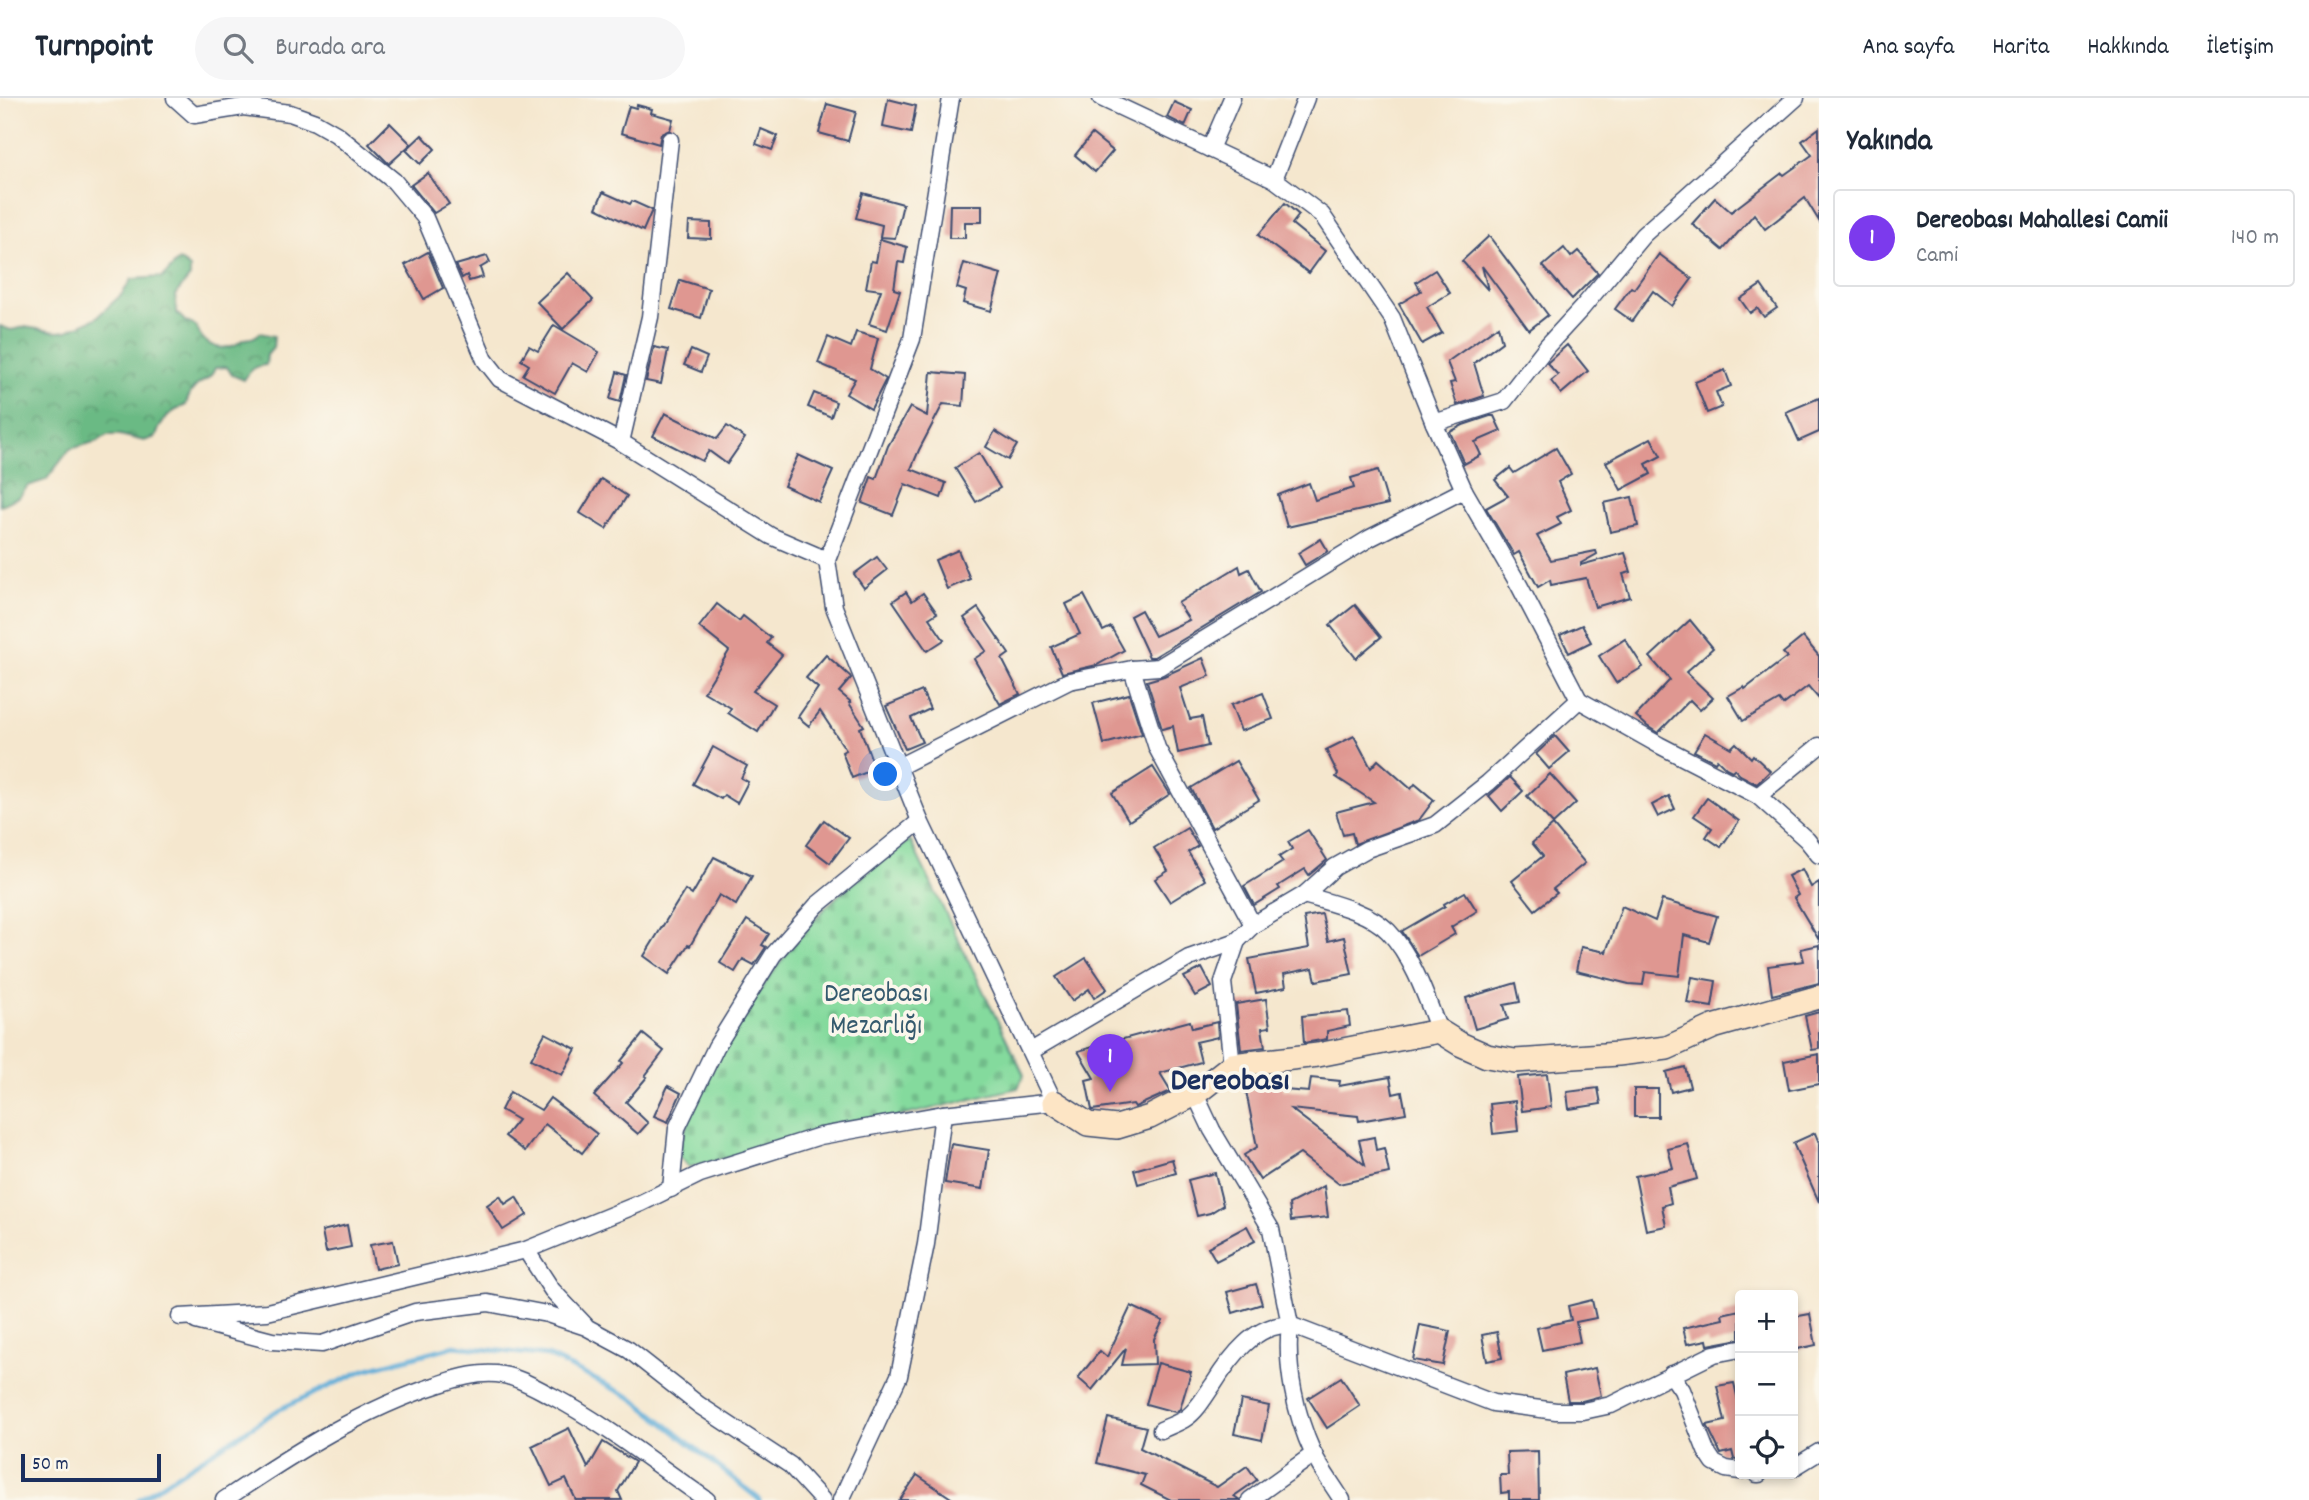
<!DOCTYPE html>
<html lang="tr">
<head>
<meta charset="utf-8">
<style>
	:root { --surface:#fff; --page:#f6f6f7; --text:#1f2937; --muted:#747a83; --line:#e0e1e3; --accent:#7c3aed }
	body { margin:0; font-family:Dekko,sans-serif; background:var(--page); color:var(--text) }
	.controls { position:absolute; right:21px; bottom:21px; display:grid; overflow:hidden; border-radius:7px; box-shadow:0 4px 10px #0003 }
	.controls button { width:63px; height:63px; display:grid; place-items:center; padding:0; border:0; border-bottom:2px solid var(--line); background:var(--surface); color:var(--text); font:35px sans-serif }
	.scale { position:absolute; left:21px; bottom:18px; width:140px; box-sizing:border-box; padding-left:7px; border:4px solid #1b2f5e; border-top:0; font-size:19px; line-height:24px; white-space:nowrap; color:#1b2f5e; -webkit-text-stroke:5px #fbf7ec; paint-order:stroke }
	.you { position:absolute; left:886px; top:677px; width:24px; height:24px; margin:-18px; border:5px solid #fff; border-radius:50%; background:#1a73e8; box-shadow:0 0 0 10px #1a73e833 }
	.badge { display:grid; place-items:center; width:46px; height:46px; border-radius:50%; background:var(--accent); color:#fff; font-size:23px; font-weight:700 }
	.pin { position:absolute; translate:-50% -58px; filter:drop-shadow(0 2px 4px #0008) }
	.pin::after { content:''; position:absolute; top:37px; width:24px; height:21px; background:inherit; clip-path:polygon(0 0,100% 0,50% 100%) }
	.list { margin:0; padding:0; list-style:none }
	h2 { display:flex; justify-content:space-between; align-items:center; height:91px; margin:0; padding:0 28px; font-size:30px }
	h2 small { font-size:23px; font-weight:400; color:var(--muted) }
	.list li { display:grid; grid-template-columns:46px 1fr auto; gap:21px; align-items:center; box-sizing:border-box; height:98px; margin:0 14px 14px; padding:0 14px; border:2px solid var(--line); border-radius:7px }
	.list b { display:block; font-size:26px; white-space:nowrap }
	.list p { margin:0; font-size:23px; white-space:nowrap; color:var(--muted) }
	.list em { font-size:23px; font-style:normal; color:var(--muted) }
	.icon { flex:none; width:38px; height:38px; fill:none; stroke:currentColor; stroke-width:2; stroke-linecap:round; stroke-linejoin:round }
	.map { position:relative; flex:none; width:1819px; height:1402px; overflow:hidden }
	header { display:flex; align-items:center; gap:42px; box-sizing:border-box; height:98px; padding:0 35px; background:var(--surface); border-bottom:2px solid var(--line) }
	header strong { font-size:33px }
	nav { display:flex; gap:38px; margin-inline-start:auto; font-size:24px }
	.search { width:490px; height:63px; background:var(--page); display:flex; align-items:center; gap:18px; box-sizing:border-box; padding:0 24px; border-radius:38px; color:var(--muted); font-size:26px }
	main { display:flex }
	aside { flex:1; background:var(--surface) }
	.map>svg:first-child { display:block }
	.forest { fill:url(#forest-crowns); stroke:#437471; stroke-width:2 }
	.cemetery { fill:url(#cemetery-stones); stroke:#50847e; stroke-width:2 }
	.lines { fill:none; stroke-linecap:round; stroke-linejoin:round }
	.stream { stroke:#5eacd7; stroke-width:5 }
	.building { fill:#df9791 }
	.street-casing { stroke:#3c4b6f; stroke-width:19 }
	.secondary-casing { stroke:#3c4b6f; stroke-width:26 }
	.street { stroke:#fff; stroke-width:16 }
	.secondary { stroke:#fde5c5; stroke-width:23 }
	.labels { text-anchor:middle; dominant-baseline:central; stroke-width:7; stroke-linejoin:round; paint-order:stroke }
	.park-label { font-size:28px; fill:#355a6e; stroke:#fbf7ec }
	.quarter-label { font-size:32px; font-weight:bold; fill:#1b2f5e; stroke:#fbf7ec }
</style>
</head>
<body>
<header>
<strong>Turnpoint</strong>
<div class="search"><svg class="icon" aria-label="search" viewBox="0 0 24 24"><circle cx="10" cy="10" r="6"/><path d="M15 15l6 6"/></svg>Burada ara</div>
<nav><a>Ana sayfa</a><a>Harita</a><a>Hakkında</a><a>İletişim</a></nav>
</header>
<main>
<div class="map">
<svg width="1819" height="1402" viewBox="0 0 1819 1402">
	<defs>
		<pattern id="forest-crowns" width="20" height="18" patternUnits="userSpaceOnUse" patternTransform="scale(1.75)"><rect width="20" height="18" fill="#6bba84"/><path d="M2 6a3 3 0 1 1 6 0M12 15a3 3 0 1 1 6 0" fill="none" stroke="#57986f"/></pattern>
		<pattern id="cemetery-stones" width="16" height="16" patternUnits="userSpaceOnUse" patternTransform="scale(1.75)"><rect width="16" height="16" fill="#84da9d"/><path d="M2 7V4a2 2 0 0 1 4 0v3zM10 15v-3a2 2 0 0 1 4 0v3z" fill="#71bb8a"/></pattern>
	</defs>
	<rect width="100%" height="100%" fill="#fbf7ec"/>
	<filter id="ink" filterUnits="userSpaceOnUse"><feTurbulence type="fractalNoise" baseFrequency=".0143" numOctaves="2"/><feDisplacementMap in="SourceGraphic" scale="14" xChannelSelector="R" yChannelSelector="G"/><feConvolveMatrix kernelMatrix="1 2 1 2 8 2 1 2 1" color-interpolation-filters="sRGB"/></filter>
	<filter id="wash" filterUnits="userSpaceOnUse"><feTurbulence type="fractalNoise" baseFrequency=".00686" numOctaves="4" result="noise"/><feDisplacementMap in="SourceGraphic" scale="28" xChannelSelector="R" yChannelSelector="G"/><feGaussianBlur stdDeviation="1.57" result="paint"/><feColorMatrix in="noise" values="0 0 0 0 0 0 0 0 0 0 0 0 0 0 0 0 0 1.4 0 .05"/><feComposite in="paint" operator="in"/></filter>
	<g filter="url(#wash)">
		<rect width="100%" height="100%" fill="#f5e7ce"/>
		<path class="forest" d="M179,162L190,170V179L175,197L177,215L186,224L196,228C202,245 217,255 235,247C240,244 240,242 245,241C252,240 254,240 260,235L274,238L273,250L267,257L266,267C254,268 250,272 244,282L232,277L227,269L215,270C209,288 193,279 186,307C170,314 161,321 156,339L144,343L120,337H107L98,343L70,351L46,382L28,388L20,398L0,408V228L11,232L25,229L57,234L67,233L96,220L122,196L132,181L163,179Z"/>
		<path class="cemetery" d="M910,742L1024,977L1018,990L689,1069L677,1055C700,988 728,938 769,880C790,851 811,822 838,798C861,778 887,760 910,742Z"/>
		<g class="lines">
			<path class="stream" d="M138,1402L278,1312L364,1272L454,1248L548,1258L634,1301L760,1402"/>
		</g>
		<g id="blocks">
			<g class="building">
				<path d="M888,1L916,8L911,35L883,29Z"/>
				<path d="M1174,4L1192,12L1185,28L1167,19Z"/>
				<path d="M827,6L856,14L848,43L819,35Z"/>
				<path d="M637,7L652,11L651,15L673,21L670,32L661,36L659,46L621,35L629,8L636,10Z"/>
				<path d="M390,25L411,46L389,66L369,46Z"/>
				<path d="M1819,30V123L1805,100L1765,131L1754,116L1723,152L1692,126L1715,100L1731,114L1782,75L1784,77L1812,57L1802,43Z"/>
				<path d="M761,31L778,38L772,52L756,46Z"/>
				<path d="M1092,36L1113,53L1095,74L1075,57Z"/>
				<path d="M422,37L435,51L420,66L406,52Z"/>
				<path d="M428,75L449,106L434,115L411,87Z"/>
				<path d="M603,94L630,106L632,103L652,112L643,133L596,110Z"/>
				<path d="M863,95L903,106L895,140L880,139L882,127L856,120Z"/>
				<path d="M1285,105L1299,117L1292,126L1325,153L1309,175L1258,137Z"/>
				<path d="M950,107H982V124H965V140H949Z"/>
				<path d="M689,124L711,125V141L688,140Z"/>
				<path d="M1489,138L1548,217L1529,232L1482,168L1488,192L1462,163Z"/>
				<path d="M880,141L907,149L904,165L898,164L894,191L900,193L887,232L869,226L881,192L866,190L871,163L876,164Z"/>
				<path d="M1564,150L1571,159L1578,153L1598,175L1572,201L1543,168Z"/>
				<path d="M428,154L443,190L424,201L405,167Z"/>
				<path d="M1659,156L1692,181L1672,208L1653,193L1632,223L1615,211L1631,189L1634,191Z"/>
				<path d="M487,158L490,164L480,170L483,179L469,183L467,177L462,180L456,167Z"/>
				<path d="M964,165L1001,176L991,213L963,205L966,193L957,190Z"/>
				<path d="M1435,172L1450,195L1427,209L1442,235L1422,246L1399,206L1421,193L1416,184Z"/>
				<path d="M568,175L593,202L563,231L537,204Z"/>
				<path d="M680,182L709,191L701,220L671,211Z"/>
				<path d="M1761,187L1777,210L1764,219L1757,210L1750,215L1740,201Z"/>
				<path d="M554,227L599,254L588,274L572,265L555,295L523,277L529,267L521,262L529,248L538,253Z"/>
				<path d="M1498,228L1502,244L1474,265L1484,298L1457,307L1450,285L1455,284L1447,264Z"/>
				<path d="M856,234L878,240L870,271L886,281L871,311L846,296L855,281L818,265L828,239L851,249Z"/>
				<path d="M1567,247L1588,273L1561,296L1551,283L1558,277L1547,265Z"/>
				<path d="M654,249L668,252L661,286L646,283Z"/>
				<path d="M691,252L707,259L701,274L684,267Z"/>
				<path d="M1725,272L1731,288L1716,294L1722,309L1707,315L1695,284Z"/>
				<path d="M617,274L626,277L620,304L610,301Z"/>
				<path d="M931,274L965,277L963,308L943,306L919,352L911,371L946,385L941,400L905,386L893,417L862,405L871,379L876,381L888,348L910,309L927,318Z"/>
				<path d="M814,295L836,304L831,319L808,309Z"/>
				<path d="M1819,300V334L1799,343L1786,314Z"/>
				<path d="M665,315L717,341L727,328L745,340L727,366L709,353L702,363L653,338Z"/>
				<path d="M1490,318H1494L1501,333L1475,344L1481,357L1464,366L1450,334L1463,327Z"/>
				<path d="M995,333L1017,347L1008,362L986,349Z"/>
				<path d="M1651,340L1661,358L1646,366L1651,376L1621,392L1606,364Z"/>
				<path d="M1556,350L1571,376L1558,384L1571,412L1557,419L1561,426L1537,438L1551,462L1596,453L1597,456L1581,465V467L1625,455L1631,474L1623,476L1630,499L1595,509L1586,480L1551,487L1550,482L1538,489L1519,454L1514,457L1486,410L1508,398L1495,382L1510,370L1514,375Z"/>
				<path d="M979,355L1000,390L976,404L955,370Z"/>
				<path d="M798,357L833,373L819,404L784,388Z"/>
				<path d="M1378,372L1388,406L1287,429L1278,397L1309,385L1315,402L1354,390L1351,380Z"/>
				<path d="M601,381L627,398L606,431L580,415Z"/>
				<path d="M1632,399L1638,428L1610,434L1604,405Z"/>
				<path d="M1321,441L1328,453L1305,467L1298,455Z"/>
				<path d="M958,452L970,481L947,491L935,462Z"/>
				<path d="M877,459L887,472L864,490L854,476Z"/>
				<path d="M1239,468L1241,475L1249,471L1261,494L1154,559H1149L1130,518L1141,512L1155,538L1189,522L1178,505Z"/>
				<path d="M906,494L912,503L923,495L937,515L929,520L944,542L927,553L893,503Z"/>
				<path d="M1084,497L1103,533L1111,529L1124,552L1097,567L1062,575L1051,549L1080,536L1066,506Z"/>
				<path d="M717,506L739,523L743,518L762,533L771,540L767,545L782,557L753,593L774,606L758,634L728,615L731,610L704,594L729,553L699,529Z"/>
				<path d="M1355,507L1381,539L1356,560L1330,527Z"/>
				<path d="M978,510L1009,556L1002,561L1020,596L1000,606L974,561L986,553L964,520Z"/>
				<path d="M1690,522L1713,550L1686,574L1713,600L1700,612L1690,602L1658,635L1647,628L1636,618L1670,582L1650,559Z"/>
				<path d="M1582,527L1591,544L1569,555L1560,537Z"/>
				<path d="M1803,539L1819,558V601L1808,588L1783,607L1779,602L1743,623L1728,598L1744,589L1745,591L1787,559L1783,555Z"/>
				<path d="M1625,541L1643,569L1616,585L1599,558Z"/>
				<path d="M826,557L850,578L851,580L839,594L851,604L849,605L864,628L860,630L875,671L852,680L842,654L846,652L820,613L809,628L798,619L818,590L806,580Z"/>
				<path d="M1203,560L1210,578L1180,590L1190,621L1202,619L1208,648L1178,655L1173,628L1162,631L1147,583L1164,578Z"/>
				<path d="M922,593L930,611L911,620L922,644L905,651L886,608Z"/>
				<path d="M1263,595L1273,621L1241,633L1231,607Z"/>
				<path d="M1129,596L1142,636L1104,646L1093,605Z"/>
				<path d="M1705,635L1731,650L1736,645L1751,660L1753,657L1770,673L1757,686L1740,677L1734,671L1732,673L1726,670L1717,661L1715,664L1694,653Z"/>
				<path d="M1354,638L1371,670L1378,662L1411,691L1415,686L1434,702L1419,722L1355,746L1352,735L1343,737L1336,714L1374,704L1336,679L1338,676L1326,652Z"/>
				<path d="M1555,638L1569,654L1549,671L1536,656Z"/>
				<path d="M713,649L747,668L741,680L748,684L737,705L724,697L721,701L693,686Z"/>
				<path d="M1236,663L1259,702L1212,730L1191,690Z"/>
				<path d="M1153,669L1170,696L1129,723L1112,695Z"/>
				<path d="M1550,676L1576,705L1553,726L1527,698Z"/>
				<path d="M1510,679L1523,693L1502,713L1489,698Z"/>
				<path d="M1669,698L1675,711L1658,719L1652,707Z"/>
				<path d="M1707,700L1739,723L1721,749L1706,739L1712,730L1694,718Z"/>
				<path d="M824,722L849,740L830,765L806,747Z"/>
				<path d="M1553,727L1585,765L1553,791L1557,795L1535,812L1512,783L1543,758L1532,745Z"/>
				<path d="M1187,730L1198,748L1188,754L1205,782L1170,804L1155,781L1168,773L1154,750Z"/>
				<path d="M1308,732L1327,762L1309,777L1305,771L1278,788L1280,791L1254,807L1244,788L1283,764L1279,759L1292,751L1288,744Z"/>
				<path d="M714,759L752,778L736,807L719,797L690,848L688,847L669,876L644,858L685,792L692,797Z"/>
				<path d="M1802,771L1811,789L1819,784V842L1794,800L1798,797L1788,778Z"/>
				<path d="M1465,794L1477,813L1451,829L1455,836L1418,858L1402,833L1445,808L1444,806Z"/>
				<path d="M1662,802L1717,818L1709,844L1684,837L1679,878L1645,874L1643,887L1629,886L1576,873L1581,849L1606,854L1622,808L1655,823Z"/>
				<path d="M1322,816L1328,843L1344,839L1352,876L1316,883L1313,870L1284,876L1286,889L1256,895L1249,861L1309,850L1304,819Z"/>
				<path d="M747,822L769,836L762,847L766,849L754,867L743,861L735,874L720,865Z"/>
				<path d="M1819,847V885L1772,897L1768,868L1804,863L1801,851Z"/>
				<path d="M1086,860L1107,891L1094,900L1089,891L1072,903L1056,879Z"/>
				<path d="M1202,870L1212,889L1195,898L1184,879Z"/>
				<path d="M1692,879L1716,883L1712,909L1687,905Z"/>
				<path d="M1516,885L1520,904L1504,907L1508,921L1475,931L1466,900Z"/>
				<path d="M1266,901L1270,929L1262,930L1265,949L1241,952L1236,906Z"/>
				<path d="M1348,913L1350,928L1327,933V941L1304,945L1302,918Z"/>
				<path d="M1819,914V951L1812,952L1805,918Z"/>
				<path d="M1190,923L1192,930L1217,924L1218,939L1196,944L1201,964L1160,975L1171,993L1135,1009L1133,1006L1092,1012L1086,982L1094,980L1078,953Z"/>
				<path d="M545,935L576,951L562,977L531,961Z"/>
				<path d="M643,936L664,953L645,978L647,979L626,1004L648,1025L638,1036L594,998L623,965L621,963Z"/>
				<path d="M1819,956V986L1789,992L1784,963Z"/>
				<path d="M1685,969L1690,989L1671,994L1666,974Z"/>
				<path d="M1547,976L1551,1009L1522,1013L1518,979Z"/>
				<path d="M1390,979L1393,996L1402,994L1406,1015L1359,1023L1358,1018L1291,1011L1365,1067L1359,1042L1374,1039L1376,1052L1384,1050L1389,1075L1339,1086L1300,1056L1260,1082L1244,1057L1257,1049L1246,993L1282,985L1284,992L1309,994L1311,980L1340,983L1339,988Z"/>
				<path d="M668,988L681,995L668,1024L654,1018Z"/>
				<path d="M1598,990L1601,1006L1569,1011L1567,994Z"/>
				<rect x="1634" y="991" width="24" height="28"/>
				<path d="M510,994L541,1012L550,1000L597,1036L582,1055L545,1026L525,1053L505,1038L518,1022L501,1012Z"/>
				<path d="M1515,1003L1518,1033L1493,1036L1490,1006Z"/>
				<path d="M1815,1035L1819,1045V1104L1793,1045Z"/>
				<path d="M951,1046L989,1052L983,1091L945,1085Z"/>
				<path d="M1688,1046L1697,1081L1668,1089L1671,1105L1662,1108L1666,1128L1646,1132L1635,1078L1673,1070L1668,1051Z"/>
				<path d="M1172,1061L1176,1075L1138,1086L1134,1072Z"/>
				<path d="M1215,1075L1223,1107L1210,1115L1197,1118L1188,1082Z"/>
				<path d="M1324,1088L1328,1119L1291,1123L1289,1106Z"/>
				<path d="M500,1098L505,1106L516,1099L527,1117L503,1132L487,1107Z"/>
				<path d="M347,1127L351,1149L326,1154L322,1133Z"/>
				<path d="M1247,1128L1255,1143L1216,1163L1208,1149Z"/>
				<path d="M393,1143L398,1166L375,1171L370,1147Z"/>
				<path d="M1256,1186L1262,1206L1233,1215L1227,1194Z"/>
				<path d="M1592,1202L1596,1220L1576,1224L1580,1244L1542,1252L1537,1230L1571,1222L1568,1208Z"/>
				<path d="M1131,1208L1163,1223L1154,1241L1155,1266L1122,1267L1126,1250L1092,1292L1078,1280L1100,1253L1107,1259Z"/>
				<path d="M1740,1212V1241L1708,1247L1707,1242L1687,1246L1683,1230L1723,1221L1722,1216Z"/>
				<path d="M1810,1216L1816,1247L1793,1252V1219Z"/>
				<path d="M1420,1227L1450,1233L1443,1267L1413,1262Z"/>
				<path d="M1497,1234L1502,1260L1487,1263L1482,1237Z"/>
				<path d="M1158,1265L1191,1274L1180,1311L1175,1314L1146,1306Z"/>
				<path d="M1595,1270L1601,1298L1582,1303H1568L1563,1277Z"/>
				<path d="M1341,1279L1360,1308L1327,1330L1308,1300Z"/>
				<path d="M1734,1285L1740,1311V1360L1734,1361L1732,1353L1721,1356L1707,1327L1725,1323L1717,1288Z"/>
				<path d="M1241,1302L1269,1308L1262,1342L1234,1336Z"/>
				<path d="M1108,1320L1146,1329L1140,1350L1217,1389L1247,1368L1257,1382L1234,1398L1240,1402H1171L1141,1387L1145,1377L1097,1365Z"/>
				<path d="M569,1330L588,1370L603,1344L635,1364L618,1393L622,1402H576L566,1381L551,1388L532,1348Z"/>
				<path d="M1538,1353L1539,1402H1509V1394L1501,1395L1500,1377H1508L1507,1354Z"/>
				<path d="M917,1377L954,1402H900Z"/>
			</g>
		</g>
	</g>
	<g filter="url(#ink)">
		<use href="#blocks" fill-opacity="0" stroke="#3c4b6f" stroke-width="2"/>
		<g class="lines">
			<g class="street-casing">
				<g id="street">
					<path d="M175,0L194,17L243,9L290,15L315,24L336,36L394,83L425,120L485,262L500,281L621,344L771,438L827,462"/>
					<path d="M1101,0L1274,81L1322,117L1392,220L1434,325L1464,392L1519,487L1579,602L1659,647L1758,698L1807,742L1819,757"/>
					<path d="M1210,51L1232,0"/>
					<path d="M1274,81L1306,0"/>
					<path d="M1434,325L1504,303L1547,248L1582,210L1643,137L1796,0"/>
					<path d="M621,344L650,219L670,42"/>
					<path d="M1132,571L1157,650L1253,827"/>
					<path d="M898,669L1069,583L1132,571L1159,569L1370,440L1464,392"/>
					<path d="M1758,698L1819,648"/>
					<path d="M1304,797C1330,805 1368,813 1388,833C1412,857 1427,901 1439,933"/>
					<path d="M1031,953L1189,860L1237,843L1253,827L1304,797L1335,769L1367,751L1435,727L1488,685L1579,602"/>
					<path d="M1232,967L1223,884L1237,843"/>
					<path d="M1195,996L1212,1032L1271,1131L1290,1227C1285,1269 1296,1318 1313,1355C1321,1372 1333,1387 1342,1402"/>
					<path d="M671,1091L677,1030L716,949L773,857L817,807L920,723"/>
					<path d="M526,1152L552,1192L585,1227"/>
					<path d="M180,1219L267,1214L526,1152L641,1105L700,1076L820,1038L943,1016L1054,1004L920,723L834,509L827,462L912,241L951,0"/>
					<path d="M196,1223L272,1243L322,1246L415,1214L488,1205L547,1216L586,1229L629,1252L699,1307L790,1367L822,1402"/>
					<path d="M1671,1276L1682,1292L1706,1353L1714,1365L1726,1371L1740,1373"/>
					<path d="M1161,1332C1169,1328 1179,1325 1186,1320C1197,1313 1205,1298 1213,1287C1230,1260 1255,1225 1290,1227L1493,1305L1556,1313H1583L1611,1307L1714,1256L1740,1251"/>
					<path d="M1793,1370L1819,1354"/>
					<path d="M1757,1376H1759"/>
					<path d="M224,1402C292,1356 362,1311 440,1286C460,1279 482,1273 503,1277C520,1280 536,1290 552,1298C607,1327 656,1367 707,1402"/>
					<path d="M841,1402L899,1278L926,1146L943,1016"/>
					<path d="M1250,1402L1314,1356"/>
				</g>
			</g>
			<g class="secondary-casing">
				<path id="secondary" d="M1054,1004L1088,1026L1117,1029L1150,1019L1195,996L1232,967L1318,957L1439,933L1460,946L1487,958L1515,963L1618,956L1667,950L1713,929L1819,899"/>
			</g>
			<use href="#street" class="street"/>
			<use href="#secondary" class="secondary"/>
		</g>
	</g>
	<g class="labels">
		<g class="park-label">
			<text x="876" y="898">Dereobası<tspan x="876" dy="32">Mezarlığı</tspan></text>
		</g>
		<g class="quarter-label">
			<text x="1230" y="985">Dereobası</text>
		</g>
	</g>
</svg>
<div class="controls">
<button>+</button>
<button>−</button>
<button><svg class="icon" aria-label="locate" viewBox="0 0 24 24"><circle cx="12" cy="12" r="6"/><path d="M12 2v4M12 18v4M2 12h4M18 12h4"/></svg></button>
</div>
<div class="scale">50 m</div>
<div class="you"></div>
<div class="pin badge" style="left:1110px;top:994px">1</div>
</div>
<aside>
<h2>Yakında<small></small></h2>
<ul class="list">
<li><span class="badge">1</span><div><b>Dereobası Mahallesi Camii</b><p>Cami</p></div><em>140 m</em></li>
</ul>
</aside>
</main>
</body>
</html>
